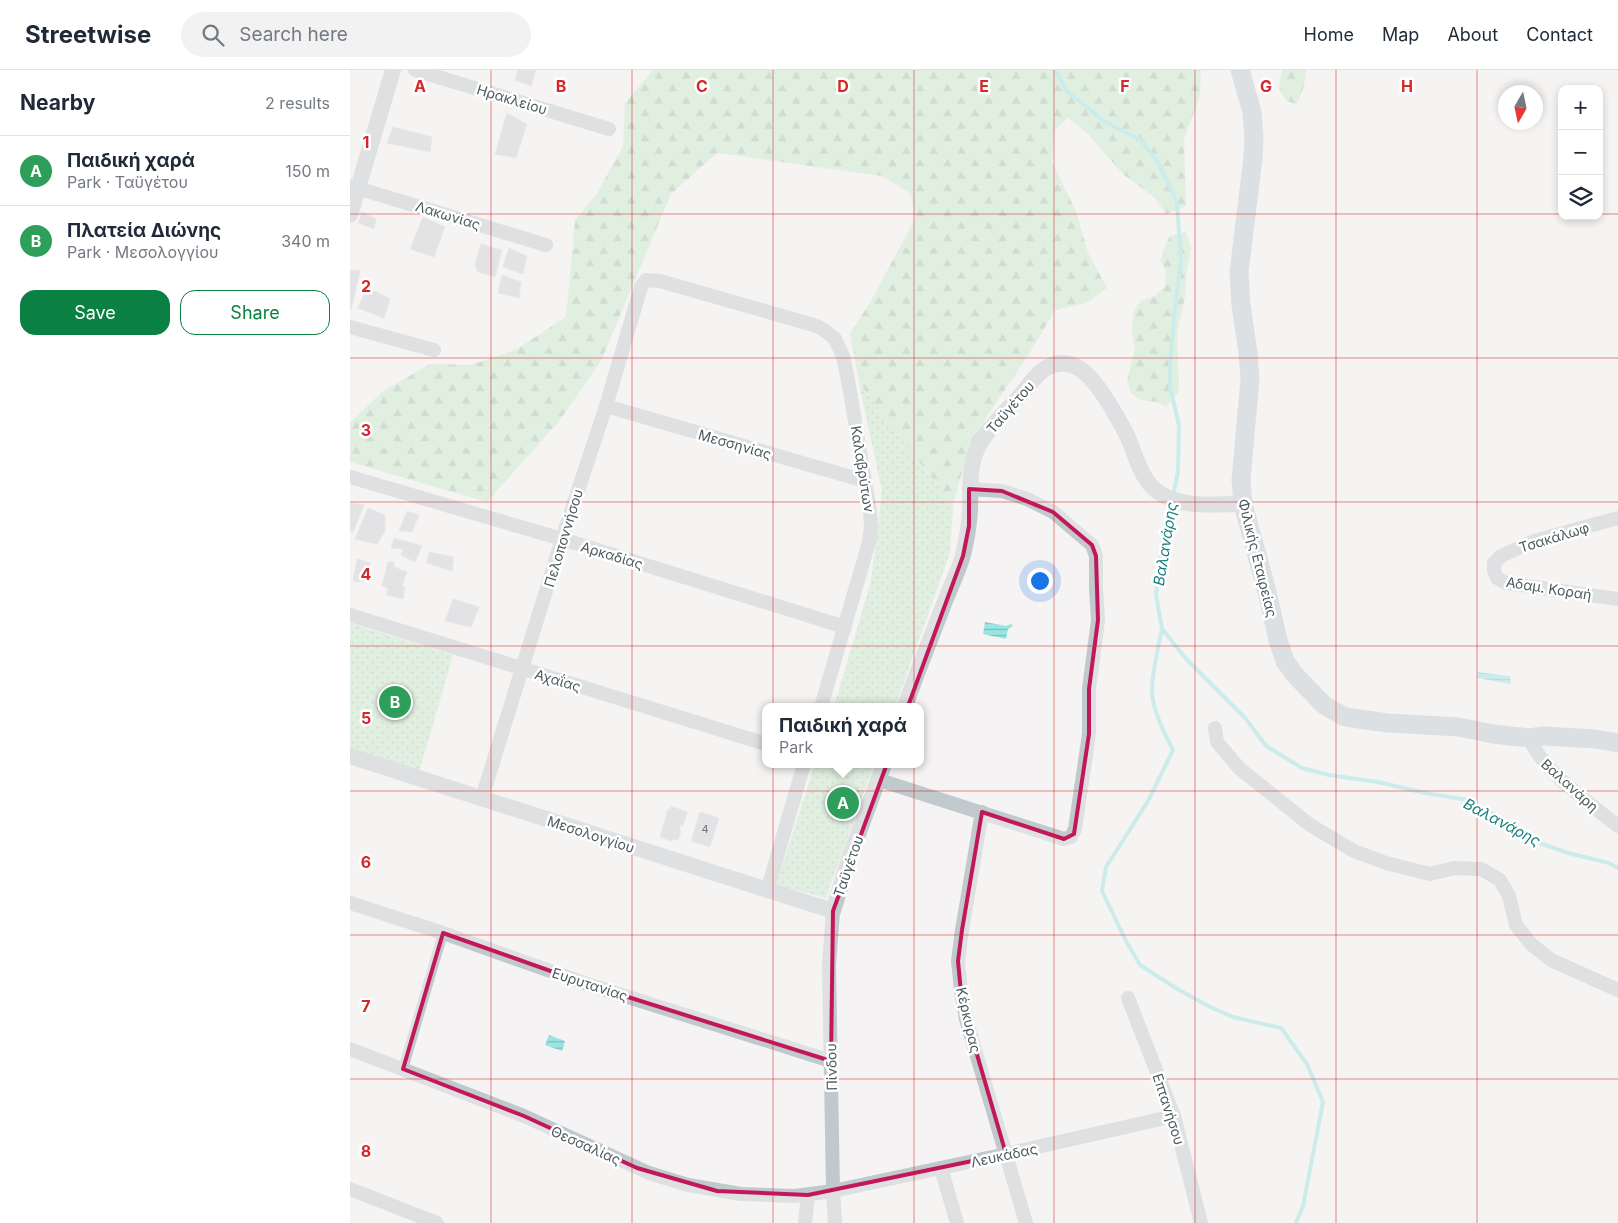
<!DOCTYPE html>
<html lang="en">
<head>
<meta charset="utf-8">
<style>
	:root { --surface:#fff; --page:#f2f2f3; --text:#1f2937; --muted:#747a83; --line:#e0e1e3; --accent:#0b8043 }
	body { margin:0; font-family:Inter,sans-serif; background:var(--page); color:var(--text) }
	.controls { position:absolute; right:15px; top:15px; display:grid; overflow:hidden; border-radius:10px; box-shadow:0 2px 8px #0003 }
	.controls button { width:45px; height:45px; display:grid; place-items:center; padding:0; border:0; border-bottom:1px solid var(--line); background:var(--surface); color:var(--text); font:25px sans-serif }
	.compass { position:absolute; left:1148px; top:15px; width:45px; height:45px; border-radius:50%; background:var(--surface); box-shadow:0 2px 8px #0003; rotate:189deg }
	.you { position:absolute; left:689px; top:510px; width:18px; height:18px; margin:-12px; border:4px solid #fff; border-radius:50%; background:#1a73e8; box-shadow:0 0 0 8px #1a73e833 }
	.badge { display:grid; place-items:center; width:32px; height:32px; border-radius:50%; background:var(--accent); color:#fff; font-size:16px; font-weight:700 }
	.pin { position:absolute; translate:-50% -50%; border:2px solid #fff; box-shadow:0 1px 5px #0006 }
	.popup { position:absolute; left:412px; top:633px; width:162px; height:65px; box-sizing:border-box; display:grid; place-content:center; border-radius:10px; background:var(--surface); filter:drop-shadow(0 1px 4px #0005); font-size:16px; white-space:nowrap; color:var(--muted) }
	.popup b { font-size:19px; color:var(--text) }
	.popup::after { content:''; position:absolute; left:50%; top:100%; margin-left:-10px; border:10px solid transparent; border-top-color:var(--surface) }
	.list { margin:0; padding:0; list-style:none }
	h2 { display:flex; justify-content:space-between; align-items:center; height:65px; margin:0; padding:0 20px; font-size:21px }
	h2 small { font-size:16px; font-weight:400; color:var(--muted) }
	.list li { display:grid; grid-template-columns:32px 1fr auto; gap:15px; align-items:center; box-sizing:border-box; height:70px; padding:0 20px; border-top:1px solid var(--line) }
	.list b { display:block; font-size:19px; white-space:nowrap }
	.list p { margin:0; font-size:16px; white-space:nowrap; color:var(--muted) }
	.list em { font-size:16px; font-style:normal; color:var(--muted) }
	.actions { display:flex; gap:10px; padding:15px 20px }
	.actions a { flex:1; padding:11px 0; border:1px solid var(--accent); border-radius:15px; text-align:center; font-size:18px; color:var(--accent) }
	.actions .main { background:var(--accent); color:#fff }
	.icon { flex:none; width:28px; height:28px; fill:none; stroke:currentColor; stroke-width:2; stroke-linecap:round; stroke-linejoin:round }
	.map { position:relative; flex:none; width:1268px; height:1153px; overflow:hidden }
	header { display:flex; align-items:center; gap:30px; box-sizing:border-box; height:70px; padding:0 25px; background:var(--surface); border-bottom:1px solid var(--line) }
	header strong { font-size:24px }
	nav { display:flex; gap:28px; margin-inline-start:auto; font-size:18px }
	.search { width:350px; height:45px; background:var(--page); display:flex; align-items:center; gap:12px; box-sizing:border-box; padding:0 18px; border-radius:28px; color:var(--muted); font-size:19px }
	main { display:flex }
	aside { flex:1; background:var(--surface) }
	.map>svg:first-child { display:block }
	.forest { fill:url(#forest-firs) }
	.park { fill:url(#park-dots) }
	.water { fill:url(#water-rules) }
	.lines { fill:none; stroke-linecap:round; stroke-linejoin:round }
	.stream { stroke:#99e5e2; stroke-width:4 }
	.building { fill:#cdd1d4; stroke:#d7dadd }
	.pedestrian { stroke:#c0cacd; stroke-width:10 }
	.minor { stroke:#c0cacd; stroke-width:14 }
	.tertiary { stroke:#c0cacd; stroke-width:16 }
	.secondary { stroke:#becacf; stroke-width:19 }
	.marked { fill:none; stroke:#c2185b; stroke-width:4; stroke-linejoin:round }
	.grid { fill:none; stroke:#d62828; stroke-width:1; stroke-opacity:0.55 }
	.labels { text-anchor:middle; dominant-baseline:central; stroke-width:5; stroke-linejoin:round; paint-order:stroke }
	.number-label { font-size:11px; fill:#6c787c }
	.street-label { font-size:14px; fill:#4c5a5e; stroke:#fff }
	.water-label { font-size:15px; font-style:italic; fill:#187e7b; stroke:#fff }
	.grid-label { font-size:16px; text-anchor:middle; font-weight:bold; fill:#d62828; stroke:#fff; stroke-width:5; stroke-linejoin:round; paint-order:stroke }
</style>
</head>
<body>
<header>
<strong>Streetwise</strong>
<div class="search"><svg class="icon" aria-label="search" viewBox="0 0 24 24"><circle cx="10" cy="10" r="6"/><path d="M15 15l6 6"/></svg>Search here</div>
<nav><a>Home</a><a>Map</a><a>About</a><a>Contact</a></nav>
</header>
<main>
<aside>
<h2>Nearby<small>2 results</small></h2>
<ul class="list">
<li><span class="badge" style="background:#2e9e5b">A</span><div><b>Παιδική χαρά</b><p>Park · Ταϋγέτου</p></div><em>150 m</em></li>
<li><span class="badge" style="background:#2e9e5b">B</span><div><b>Πλατεία Διώνης</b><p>Park · Μεσολογγίου</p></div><em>340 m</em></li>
</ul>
<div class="actions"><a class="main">Save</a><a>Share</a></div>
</aside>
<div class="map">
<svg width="1268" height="1153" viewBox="0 0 1268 1153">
	<defs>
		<pattern id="forest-firs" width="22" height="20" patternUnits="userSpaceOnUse" patternTransform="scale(1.25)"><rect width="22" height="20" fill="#c7eccd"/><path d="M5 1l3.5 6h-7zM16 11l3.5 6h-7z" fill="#a4c2aa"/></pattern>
		<pattern id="park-dots" width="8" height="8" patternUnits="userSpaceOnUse" patternTransform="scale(1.25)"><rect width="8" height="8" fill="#c7eccd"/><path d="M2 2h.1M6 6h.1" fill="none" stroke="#a4c2aa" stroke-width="1.8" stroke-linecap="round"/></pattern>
		<pattern id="water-rules" width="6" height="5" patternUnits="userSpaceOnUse" patternTransform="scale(1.25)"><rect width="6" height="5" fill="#99e5e2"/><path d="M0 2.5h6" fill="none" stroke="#7fbdba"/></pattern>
	</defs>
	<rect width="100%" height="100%" fill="#f5f3f3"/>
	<g class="forest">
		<path d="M303,0H851L850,26L834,69L836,136L816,144L805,128L773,104L738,64L718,48L705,60L702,92L726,141L738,183L757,218L737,233L705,240L679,284L637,346L615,391L603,436L509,313L500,264L522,229L565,149L561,124L532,106L367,83L321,124L251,291L210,350L137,432L0,392V353L32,322L80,294L121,295L167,279L216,247L225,150L246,125L273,76L275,33Z"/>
		<path d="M932,0H956L954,17L947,34L936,31L929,18Z"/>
		<path d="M836,162L841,179L836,204L835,227L827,262L829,322L816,337L807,332L791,330L781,323L777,311L785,278L782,262L783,244L790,231L805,226L815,216L816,201L811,191L813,181L820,166Z"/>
	</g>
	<g class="park">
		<path d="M509,313L603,436L600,483L545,637H484L521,511L532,421Z"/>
		<path d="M0,553L103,585L69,703L0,679Z"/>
		<path d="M465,694H524L476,828L426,815Z"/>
	</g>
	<g class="water">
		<path d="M635,552L656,556L661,554L663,556L658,559L656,569L633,564Z"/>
		<path d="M1128,602L1160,606L1161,614L1127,608Z"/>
		<path d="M199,965L215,971L212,981L195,975Z"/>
	</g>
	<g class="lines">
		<g class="stream">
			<path d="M705,0L717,21L755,52L791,70L809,94L827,132L831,192L824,246L820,296V317L829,355L828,401L823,426"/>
			<path d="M821,432L814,461L806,525L812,559L838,591L896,649L916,676L952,698L979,705L1028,712L1075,723L1118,730L1161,754L1190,773L1218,783L1259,793L1268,798"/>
			<path d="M812,559C808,580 802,600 802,621C802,638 815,665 823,680L798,731L756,797L752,821L776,871L790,895L829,920L862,938L883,947L931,958L957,994L973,1032L953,1136L946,1153"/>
		</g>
	</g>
	<g class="building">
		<path d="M168,0H186L181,16L165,10Z"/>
		<path d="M157,43L177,54L166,88L145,84Z"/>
		<path d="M43,57L82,67L80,82L37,73Z"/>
		<path d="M12,142L26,149L24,159L8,153Z"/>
		<path d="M73,147L95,157L84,187L60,179Z"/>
		<path d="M131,174L152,180L145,207L128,202L125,195Z"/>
		<path d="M159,178L177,186L173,204L153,197Z"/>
		<path d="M0,200L10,201L1,240H0Z"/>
		<path d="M152,205L171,212L169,228L148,223Z"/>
		<path d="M17,217L40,229L34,248L8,238Z"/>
		<path d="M0,433L14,435L3,462L0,461Z"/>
		<path d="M18,438L35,445V461L27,474L5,469Z"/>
		<path d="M57,441L69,445L62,462L49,461Z"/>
		<path d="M44,468L72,476L65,492L51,485L53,479L41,478Z"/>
		<path d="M79,482L104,487L102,501L77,493Z"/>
		<path d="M7,489L21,493L16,512L3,511Z"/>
		<path d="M38,492H44V497L57,502L52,516L55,518L53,529L37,525L38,518L32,516Z"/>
		<path d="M103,529L129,537L121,557L95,551Z"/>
		<path d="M321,736L337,742L333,756L331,755L329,760L331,761L328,770L322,769L321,771L310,767L318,739L320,740Z"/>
		<path d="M350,742L369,748L360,777L341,771Z"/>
	</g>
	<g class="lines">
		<path class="pedestrian" d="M53,999L93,863"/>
		<g class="minor">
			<path d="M65,0L259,59"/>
			<path d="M0,116L196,175"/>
			<path d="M0,257L84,280"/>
			<path d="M256,336L515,411"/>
			<path d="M0,407L212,469L495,557"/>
			<path d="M1268,448L1184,471L1151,486L1144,493V501L1147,508L1156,513L1268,529"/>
			<path d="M0,545L416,674"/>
			<path d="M865,658L867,672L889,698L960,755L1004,781L1036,793L1080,804L1104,798L1131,799L1150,810L1159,826L1166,855L1181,874L1201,890L1268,920"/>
			<path d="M1179,668C1193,701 1240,734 1268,756"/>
			<path d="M529,710L714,769L721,767L725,759L739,664V619L748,550L746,519V486L742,475L703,442L677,429L652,421L619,419"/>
			<path d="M132,728L212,469L256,336L291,217L296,210L310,211L467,256L477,262L485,269L493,286L498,310L520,441L521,456L519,472L471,637"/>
			<path d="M632,742L612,860L608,891L611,920L616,949L676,1153"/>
			<path d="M417,821L454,694"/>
			<path d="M0,833L93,863L240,915L481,991"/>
			<path d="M483,841L479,895L483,1121L485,1153"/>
			<path d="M778,928L824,1046L851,1153"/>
			<path d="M0,979L174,1046L299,1103L338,1115L391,1124L444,1126L483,1121L656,1084L824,1046"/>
			<path d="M591,1098L607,1153"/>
			<path d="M0,1119L87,1153"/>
			<path d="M455,1153L458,1125"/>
		</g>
		<g class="tertiary">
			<path d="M0,145L43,0"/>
			<path d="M555,637C567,601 582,566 595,531C601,516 609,500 613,485C617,470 619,455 620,440C621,417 618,398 628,377C639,356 659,339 674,321C680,313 688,302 698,297C727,282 748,315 761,337C767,347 774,358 779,370C787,389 791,409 808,422C832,439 865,434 893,434"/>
			<path d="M0,686L483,841L499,789L534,694"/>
		</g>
		<path class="secondary" d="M890,0L902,42L904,66L903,88L889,202L891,235L898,283L900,309L891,410L893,434L917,522L928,570L935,591L944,604L974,635L993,646L1002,648L1038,653L1109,657L1143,664L1179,668L1193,666L1245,669L1268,673"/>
	</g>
	<path d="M0 0H1268V1153H0ZM619,419L652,421L703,442L742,475L746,486L748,550L739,619V664L724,764L714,769L632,742L612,860L608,891L612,933L656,1084L458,1125L367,1121L287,1098L174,1046L53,999L93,863L240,915L481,991L483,841L613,486L619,456Z" fill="#f5f3f3" fill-opacity=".55" fill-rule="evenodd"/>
	<path class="marked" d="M619,419L652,421L703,442L742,475L746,486L748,550L739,619V664L724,764L714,769L632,742L612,860L608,891L612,933L656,1084L458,1125L367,1121L287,1098L174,1046L53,999L93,863L240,915L481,991L483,841L613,486L619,456Z"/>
	<path class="grid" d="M141,0V1153M282,0V1153M423,0V1153M564,0V1153M704,0V1153M845,0V1153M986,0V1153M1127,0V1153M0,144H1212M1249,144H1268M0,288H1268M0,432H1268M0,576H1268M0,721H1268M0,865H1268M0,1009H1268"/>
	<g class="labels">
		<g class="number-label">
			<text x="355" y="759">4</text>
		</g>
		<g class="street-label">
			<text transform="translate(162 29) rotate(17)">Ηρακλείου</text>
			<text transform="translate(98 145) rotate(17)">Λακωνίας</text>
			<text transform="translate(660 337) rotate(-49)">Ταϋγέτου</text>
			<text transform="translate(385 374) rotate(16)">Μεσσηνίας</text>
			<text transform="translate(513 399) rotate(81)">Καλαβρύτων</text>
			<text transform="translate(1204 467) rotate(-17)">Τσακάλωφ</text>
			<text transform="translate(213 468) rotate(-73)">Πελοποννήσου</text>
			<text transform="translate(262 485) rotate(17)">Αρκαδίας</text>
			<text transform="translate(908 488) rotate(76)">Φιλικής Εταιρείας</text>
			<text transform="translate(1199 518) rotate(9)">Αδαμ. Κοραή</text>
			<text transform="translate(208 610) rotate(17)">Αχαΐας</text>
			<text transform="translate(1220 715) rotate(42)">Βαλανάρη</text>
			<text transform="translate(241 764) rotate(18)">Μεσολογγίου</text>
			<text transform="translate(498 796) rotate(-71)">Ταϋγέτου</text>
			<text transform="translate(240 914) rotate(18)">Ευρυτανίας</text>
			<text transform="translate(619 950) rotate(77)">Κέρκυρας</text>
			<text transform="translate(481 997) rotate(-91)">Πίνδου</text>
			<text transform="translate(819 1039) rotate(72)">Επτανήσου</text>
			<text transform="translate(236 1075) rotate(24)">Θεσσαλίας</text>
			<text transform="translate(654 1085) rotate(-12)">Λευκάδας</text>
		</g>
		<g class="water-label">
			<text transform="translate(815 474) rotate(-81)">Βαλανάρης</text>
			<text transform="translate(1152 752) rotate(28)">Βαλανάρης</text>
		</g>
	</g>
	<g class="grid-label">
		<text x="70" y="22">A</text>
		<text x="211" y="22">B</text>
		<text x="352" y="22">C</text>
		<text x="493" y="22">D</text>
		<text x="634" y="22">E</text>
		<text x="775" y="22">F</text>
		<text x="916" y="22">G</text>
		<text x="1057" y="22">H</text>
		<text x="16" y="78">1</text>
		<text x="16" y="222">2</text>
		<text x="16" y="366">3</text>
		<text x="16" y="510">4</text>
		<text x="16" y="654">5</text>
		<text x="16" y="798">6</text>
		<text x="16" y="942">7</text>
		<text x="16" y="1087">8</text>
	</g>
</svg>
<div class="controls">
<button>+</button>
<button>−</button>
<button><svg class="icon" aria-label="layers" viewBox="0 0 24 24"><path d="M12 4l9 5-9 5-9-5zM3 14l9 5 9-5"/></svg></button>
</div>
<svg class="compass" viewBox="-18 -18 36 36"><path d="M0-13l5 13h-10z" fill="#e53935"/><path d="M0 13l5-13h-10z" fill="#747a83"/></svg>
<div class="you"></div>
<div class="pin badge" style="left:493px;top:733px;background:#2e9e5b">A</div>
<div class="popup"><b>Παιδική χαρά</b>Park</div>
<div class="pin badge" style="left:45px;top:632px;background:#2e9e5b">B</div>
</div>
</main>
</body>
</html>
